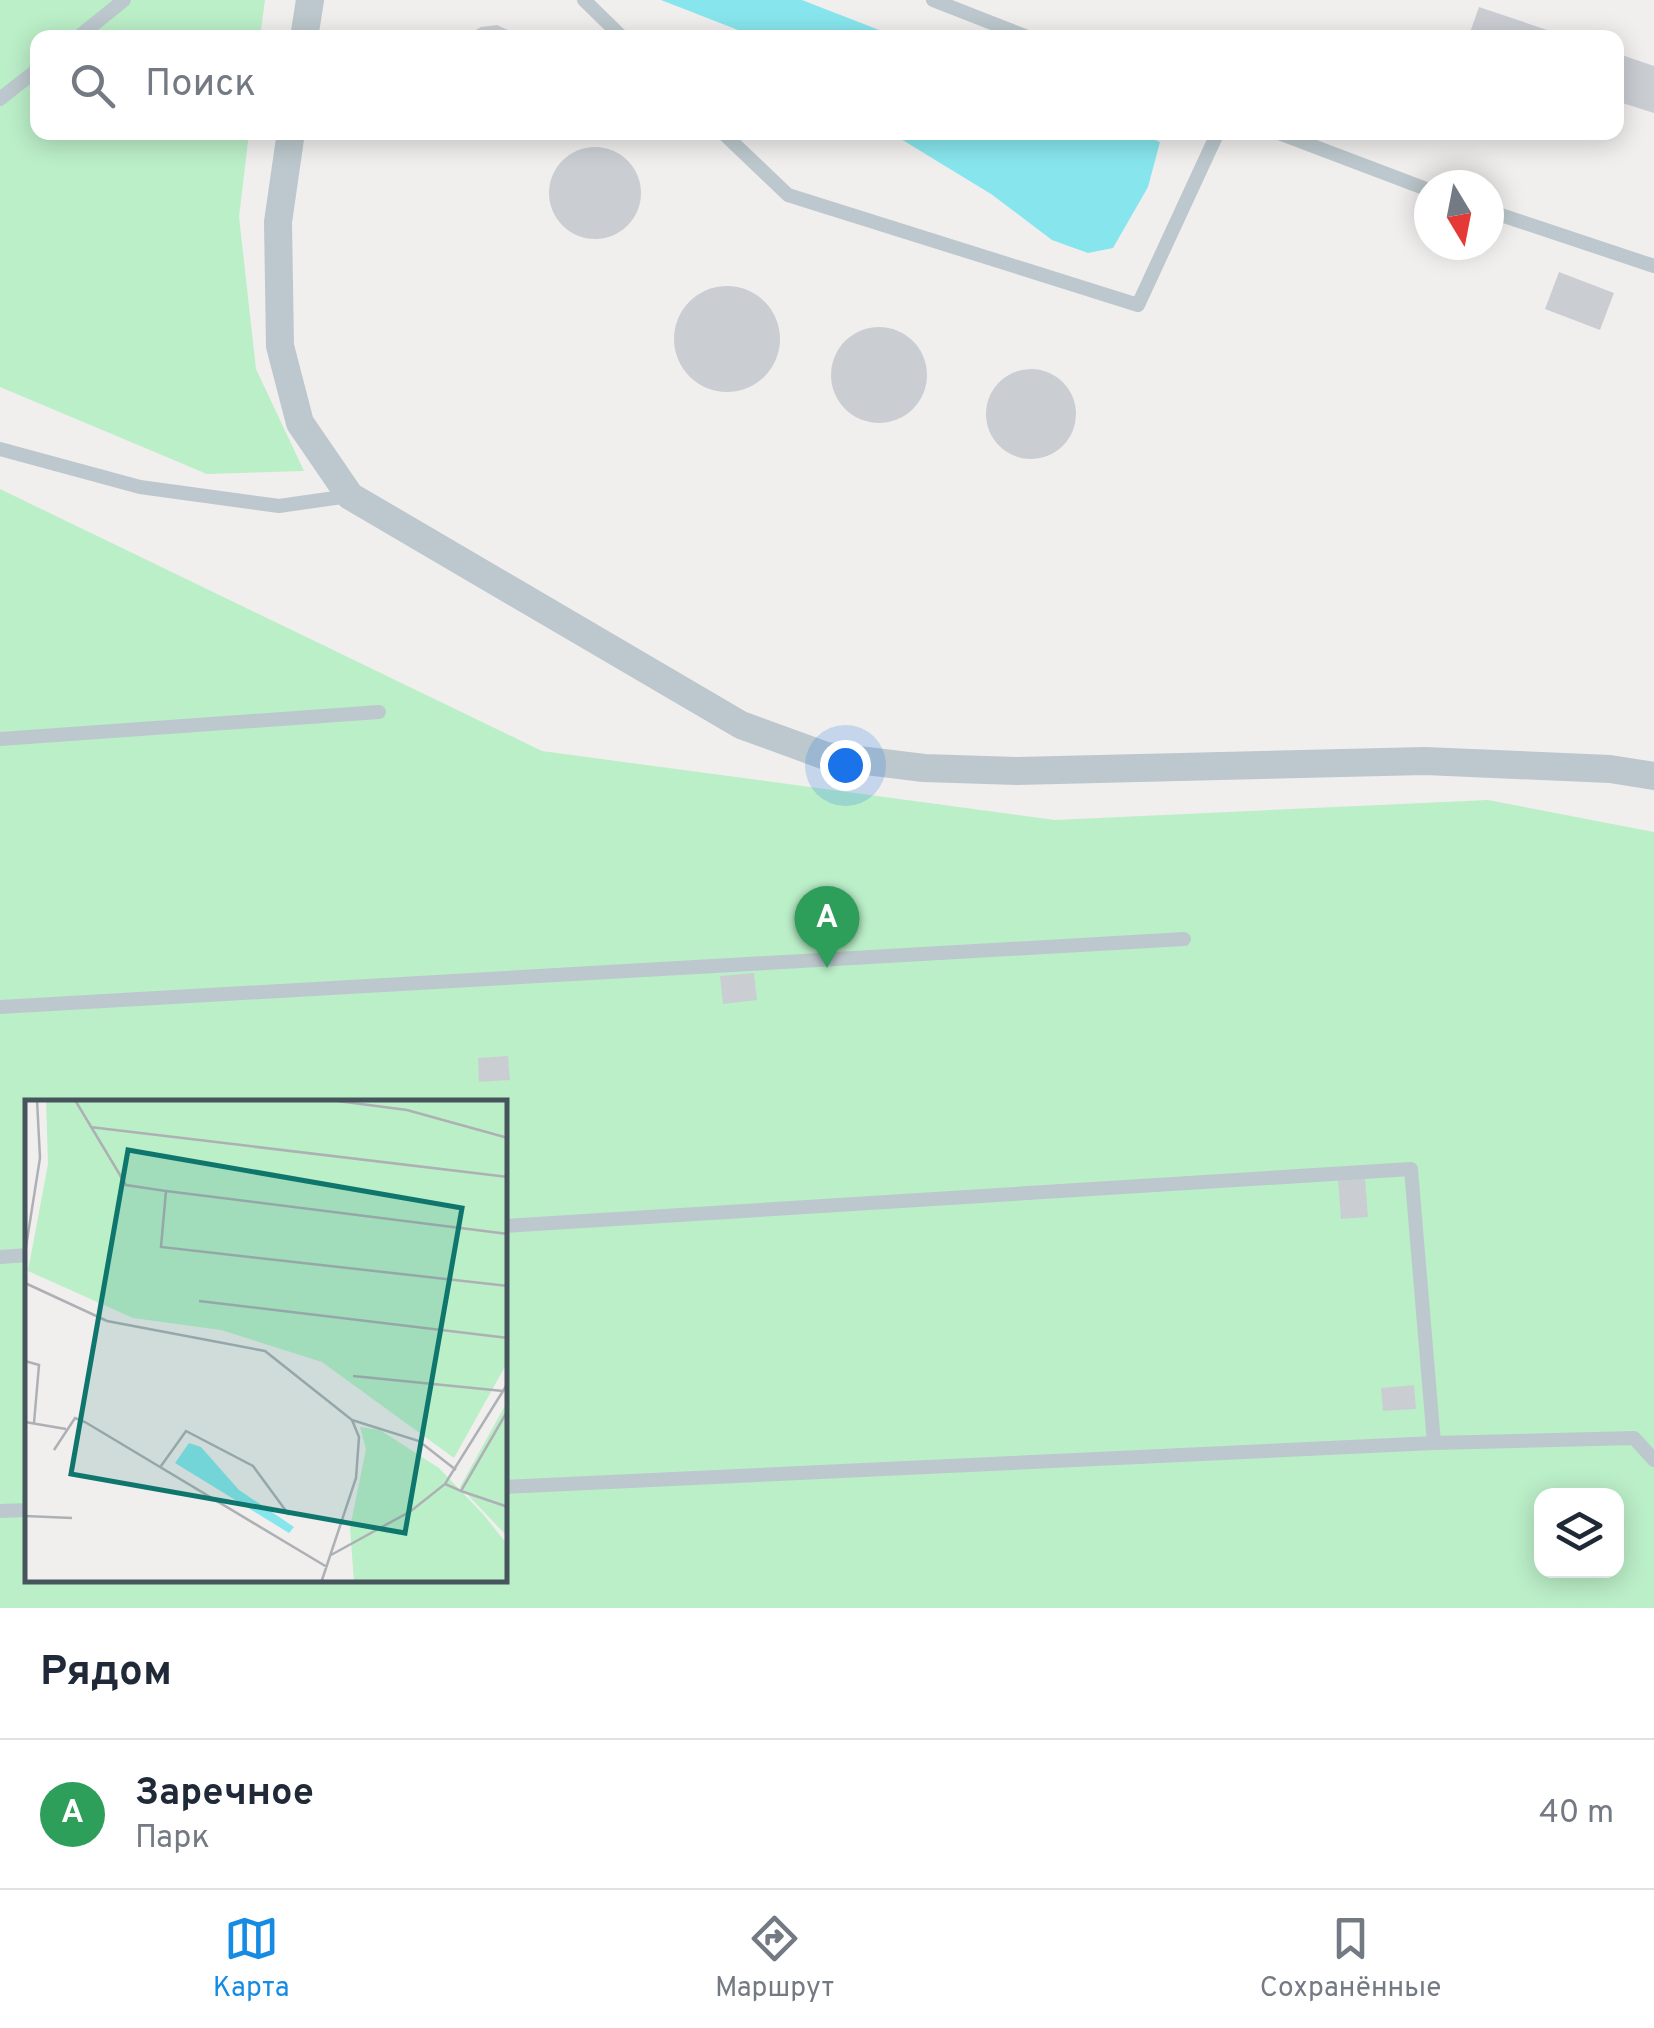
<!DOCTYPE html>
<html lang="ru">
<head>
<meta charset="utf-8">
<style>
	:root { --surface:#fff; --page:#f6f6f7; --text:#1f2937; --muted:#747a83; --line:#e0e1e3; --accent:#168be3 }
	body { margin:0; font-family:Overpass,sans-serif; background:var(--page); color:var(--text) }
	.controls { position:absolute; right:30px; bottom:30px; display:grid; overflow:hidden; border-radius:20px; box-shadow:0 5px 25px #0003 }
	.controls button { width:90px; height:90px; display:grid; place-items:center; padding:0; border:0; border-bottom:2px solid var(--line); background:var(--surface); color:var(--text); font:50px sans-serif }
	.compass { position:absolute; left:1414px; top:170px; width:90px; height:90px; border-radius:50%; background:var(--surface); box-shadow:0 5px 25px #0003; rotate:170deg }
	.you { position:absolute; left:845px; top:765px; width:35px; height:35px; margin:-25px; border:8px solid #fff; border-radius:50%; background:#1a73e8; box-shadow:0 0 0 15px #1a73e833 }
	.badge { display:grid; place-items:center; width:65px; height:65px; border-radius:50%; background:var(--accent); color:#fff; font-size:32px; font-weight:700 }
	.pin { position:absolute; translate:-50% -82px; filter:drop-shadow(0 2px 5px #0008) }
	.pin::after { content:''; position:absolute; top:52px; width:35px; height:30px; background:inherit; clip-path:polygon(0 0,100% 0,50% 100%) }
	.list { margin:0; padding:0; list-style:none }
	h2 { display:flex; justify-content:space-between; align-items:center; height:130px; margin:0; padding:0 40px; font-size:42px }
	h2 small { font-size:32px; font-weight:400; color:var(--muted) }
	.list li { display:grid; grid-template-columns:65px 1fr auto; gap:30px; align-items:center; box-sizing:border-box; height:150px; padding:0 40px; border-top:2px solid var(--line) }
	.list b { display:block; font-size:38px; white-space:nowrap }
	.list p { margin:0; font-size:32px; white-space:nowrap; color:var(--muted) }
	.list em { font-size:32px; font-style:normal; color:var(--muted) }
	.icon { flex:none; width:55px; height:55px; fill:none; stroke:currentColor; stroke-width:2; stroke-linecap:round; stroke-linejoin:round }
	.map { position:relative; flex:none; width:1654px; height:1608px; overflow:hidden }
	.search { position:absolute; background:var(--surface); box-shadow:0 5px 25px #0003; left:30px; right:30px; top:30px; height:110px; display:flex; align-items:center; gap:25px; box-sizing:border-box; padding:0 35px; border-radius:20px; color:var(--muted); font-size:38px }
	.sheet { height:280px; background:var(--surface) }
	nav { display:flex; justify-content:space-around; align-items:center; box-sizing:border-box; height:140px; border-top:2px solid var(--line); background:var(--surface); font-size:28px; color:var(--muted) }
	nav a { display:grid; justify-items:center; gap:5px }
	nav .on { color:var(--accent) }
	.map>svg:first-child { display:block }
	.green { fill:#bbefc8; fill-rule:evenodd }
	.water { fill:#87e6ed }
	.building { fill:#caced3 }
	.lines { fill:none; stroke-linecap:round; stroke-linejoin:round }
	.service { stroke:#bcc8cd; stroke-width:14 }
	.minor { stroke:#bcc8cd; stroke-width:28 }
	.inset-road { fill:none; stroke:#adb0b4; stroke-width:2.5 }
	.view { fill:#0f766e; fill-opacity:0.15; stroke:#0f766e; stroke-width:5 }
	.inset-edge { fill:none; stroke:#46545c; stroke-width:5 }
</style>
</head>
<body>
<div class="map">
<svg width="1654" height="1608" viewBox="0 0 1654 1608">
	<rect width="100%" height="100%" fill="#f1eeee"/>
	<g class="green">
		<path d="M0,0H265L260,37L38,38V132L249,133L239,217L256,369L304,471L207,474L0,387Z"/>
		<path d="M0,489L542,751L1055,820L1488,800L1654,832V1608H0ZM28,1103H505V1580H28ZM1542,1496H1616V1570H1542Z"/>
	</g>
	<g class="water">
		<path d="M661,0H802L897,37H756Z"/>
		<path d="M1137,132L1160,142L1148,187L1113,248L1088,253L1052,240L991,194L891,133Z"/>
	</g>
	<g class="building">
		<path d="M1479,7L1568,37V38H1468Z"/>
		<path d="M497,25L525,38H462L481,27Z"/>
		<path d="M1616,53L1654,66V113L1616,101Z"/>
		<circle cx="595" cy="193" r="46"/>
		<path d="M1559,272L1614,293L1600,330L1545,309Z"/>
		<circle cx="727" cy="339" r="53"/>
		<circle cx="879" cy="375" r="48"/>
		<circle cx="1031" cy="414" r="45"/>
		<path d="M754,973L757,1000L723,1004L720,976Z"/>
		<path d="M508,1056L510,1080L479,1082L478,1058Z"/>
		<path d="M1365,1178L1368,1217L1341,1219L1338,1180Z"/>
		<path d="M1414,1385L1416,1409L1383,1411L1381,1388Z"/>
	</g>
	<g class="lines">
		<g class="service">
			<path d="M584,0L623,38"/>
			<path d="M933,0L1030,38"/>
			<path d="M77,38L124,0"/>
			<path d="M0,99L38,69"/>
			<path d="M722,132L788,195L1138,305L1218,132"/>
			<path d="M1276,132L1429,190"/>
			<path d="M1489,211L1654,266"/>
			<path d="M0,449L140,487L279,506L349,496"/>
			<path d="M0,739L379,712"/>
			<path d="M0,1007L1184,939"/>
			<path d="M505,1226L1411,1169L1434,1443L1634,1438L1654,1460"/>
			<path d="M0,1257L28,1255"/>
			<path d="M505,1487L1434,1443"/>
			<path d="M0,1511L28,1510"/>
		</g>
		<g class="minor">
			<path d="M304,38L310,0"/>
			<path d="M291,132L278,222L280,346L300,423L350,496L741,725L826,756L924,768L1017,771L1425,761L1610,769L1654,776"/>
		</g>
	</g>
	<g transform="translate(25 1100)">
		<rect width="482" height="482" fill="#f1eeee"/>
		<path d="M21,0H482V263L429,358L297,262L196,230L108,218L3,171L23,64ZM482,302V436L435,387ZM335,327L355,330L414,368L458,414L482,444V482H329L325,428L341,349Z" fill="#bbefc8"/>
		<path d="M164,343L176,347L214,390L269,427L264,433L150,363Z" fill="#87e6ed"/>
		<path class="inset-road" d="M50,0L101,85L141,91L136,147L483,186M305,0L382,10L483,38M65,27L483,77M141,91L483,134M0,153L15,58L12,0M0,183L82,221L240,251L327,320L334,337L331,378L296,483M174,201L483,238M0,261L14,265L9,323M328,276L478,291M327,320L394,341L431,370M0,322L41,329M29,350L50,318L60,322L302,467M136,366L161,331L228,366L264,415M420,384L436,391L483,310M436,391L483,407M0,416L47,418M306,455L386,411L420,384L483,283"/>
		<path class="view" d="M103,50L437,108L380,433L46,374Z"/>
		<rect width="482" height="482" class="inset-edge"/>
	</g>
</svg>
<div class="controls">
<button><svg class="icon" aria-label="layers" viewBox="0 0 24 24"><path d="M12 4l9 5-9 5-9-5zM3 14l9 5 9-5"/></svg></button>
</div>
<svg class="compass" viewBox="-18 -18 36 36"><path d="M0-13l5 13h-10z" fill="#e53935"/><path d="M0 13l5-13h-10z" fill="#747a83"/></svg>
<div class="you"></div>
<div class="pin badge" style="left:827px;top:968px;background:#2e9e5b">A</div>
<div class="search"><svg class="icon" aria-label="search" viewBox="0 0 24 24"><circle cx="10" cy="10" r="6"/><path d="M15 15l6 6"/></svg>Поиск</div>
</div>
<section class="sheet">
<h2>Рядом<small></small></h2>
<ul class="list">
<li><span class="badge" style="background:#2e9e5b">A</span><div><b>Заречное</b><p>Парк</p></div><em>40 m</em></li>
</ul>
</section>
<nav>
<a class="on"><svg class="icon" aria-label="map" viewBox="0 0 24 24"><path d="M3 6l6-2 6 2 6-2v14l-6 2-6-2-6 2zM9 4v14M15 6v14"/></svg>Карта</a>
<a><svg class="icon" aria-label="directions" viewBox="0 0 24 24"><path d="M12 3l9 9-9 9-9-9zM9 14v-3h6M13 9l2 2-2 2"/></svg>Маршрут</a>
<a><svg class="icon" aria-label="saved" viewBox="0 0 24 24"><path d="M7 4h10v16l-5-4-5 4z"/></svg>Сохранённые</a>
</nav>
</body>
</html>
